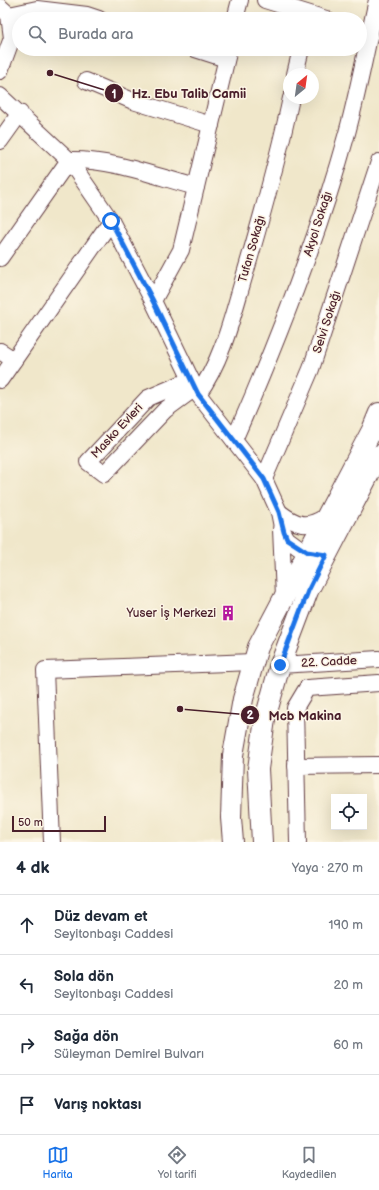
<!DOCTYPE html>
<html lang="tr">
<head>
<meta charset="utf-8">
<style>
	:root { --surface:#fff; --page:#f6f6f7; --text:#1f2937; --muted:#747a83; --line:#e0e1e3; --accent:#1a73e8 }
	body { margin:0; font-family:"Balsamiq Sans",sans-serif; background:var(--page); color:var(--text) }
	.controls { position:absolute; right:12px; bottom:12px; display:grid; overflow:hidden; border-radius:0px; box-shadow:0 4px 16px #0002 }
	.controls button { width:36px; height:36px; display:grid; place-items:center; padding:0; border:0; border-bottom:1px solid var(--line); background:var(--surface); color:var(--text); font:20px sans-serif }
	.compass { position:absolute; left:283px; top:68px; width:36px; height:36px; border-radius:50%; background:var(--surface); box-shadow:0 4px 16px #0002; rotate:29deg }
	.scale { position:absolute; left:12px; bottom:10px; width:94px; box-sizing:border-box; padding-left:4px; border:2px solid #4a1f2b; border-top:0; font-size:11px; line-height:14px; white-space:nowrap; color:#4a1f2b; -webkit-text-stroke:3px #fcf5e5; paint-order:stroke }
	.stop { position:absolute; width:12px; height:12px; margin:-9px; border:3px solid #1a73e8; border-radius:50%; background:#fff }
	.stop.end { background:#1a73e8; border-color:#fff; box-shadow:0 1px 4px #0008 }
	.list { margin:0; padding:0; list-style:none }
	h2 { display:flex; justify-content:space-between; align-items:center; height:52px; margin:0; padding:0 16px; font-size:17px }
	h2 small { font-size:13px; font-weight:400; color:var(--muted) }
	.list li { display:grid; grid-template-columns:26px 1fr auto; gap:12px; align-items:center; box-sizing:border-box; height:60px; padding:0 16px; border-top:1px solid var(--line) }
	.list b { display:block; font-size:15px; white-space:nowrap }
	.list p { margin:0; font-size:13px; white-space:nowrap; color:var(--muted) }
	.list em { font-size:13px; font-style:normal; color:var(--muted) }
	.icon { flex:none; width:22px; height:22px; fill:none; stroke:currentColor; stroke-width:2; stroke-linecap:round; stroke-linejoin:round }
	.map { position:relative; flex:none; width:379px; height:842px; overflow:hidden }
	.search { position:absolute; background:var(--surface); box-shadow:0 4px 16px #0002; left:12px; right:12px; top:12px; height:44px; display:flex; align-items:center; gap:10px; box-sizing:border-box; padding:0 14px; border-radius:22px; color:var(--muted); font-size:15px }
	.sheet { height:292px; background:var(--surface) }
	nav { display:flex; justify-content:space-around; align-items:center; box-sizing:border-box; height:56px; border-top:1px solid var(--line); background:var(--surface); font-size:11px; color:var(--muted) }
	nav a { display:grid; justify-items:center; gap:2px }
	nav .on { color:var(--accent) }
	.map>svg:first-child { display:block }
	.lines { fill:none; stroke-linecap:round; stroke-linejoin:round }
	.minor-casing { stroke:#633d43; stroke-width:18 }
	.major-casing { stroke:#633d43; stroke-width:22 }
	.minor { stroke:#fff; stroke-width:16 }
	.major { stroke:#fff; stroke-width:20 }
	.route { stroke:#1a73e8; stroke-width:5 }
	.labels { text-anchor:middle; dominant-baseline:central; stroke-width:3; stroke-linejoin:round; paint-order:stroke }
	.street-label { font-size:12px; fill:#4a1f2b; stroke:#fcf5e5 }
	.poi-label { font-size:12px; fill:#4a1f2b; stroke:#fcf5e5; text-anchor:end }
	.leader { fill:none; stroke:#4a1f2b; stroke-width:1.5 }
	.callout-dot { fill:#4a1f2b; stroke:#fcf5e5; stroke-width:1.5 }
	.mark-label { font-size:12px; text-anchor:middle; font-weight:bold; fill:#fff }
	.callout-label { font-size:13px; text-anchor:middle; font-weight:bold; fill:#4a1f2b; stroke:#fcf5e5; stroke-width:3; stroke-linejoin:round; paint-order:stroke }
</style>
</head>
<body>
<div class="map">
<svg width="379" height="842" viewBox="0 0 379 842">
	<rect width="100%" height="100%" fill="#fcf5e5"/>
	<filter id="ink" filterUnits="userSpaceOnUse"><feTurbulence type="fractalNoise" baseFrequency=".025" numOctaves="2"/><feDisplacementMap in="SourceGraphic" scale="8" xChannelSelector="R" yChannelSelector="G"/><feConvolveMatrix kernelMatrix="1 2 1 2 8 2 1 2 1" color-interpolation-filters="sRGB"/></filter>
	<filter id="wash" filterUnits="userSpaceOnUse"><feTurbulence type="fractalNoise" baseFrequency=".012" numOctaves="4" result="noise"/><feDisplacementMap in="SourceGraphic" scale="16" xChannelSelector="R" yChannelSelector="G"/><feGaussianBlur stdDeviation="0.9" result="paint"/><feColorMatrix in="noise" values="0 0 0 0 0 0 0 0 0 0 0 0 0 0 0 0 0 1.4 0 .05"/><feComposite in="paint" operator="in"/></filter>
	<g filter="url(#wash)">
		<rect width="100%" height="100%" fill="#f0e7ca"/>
	</g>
	<g filter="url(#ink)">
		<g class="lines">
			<g class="minor-casing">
				<g id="minor">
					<path d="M265,0L326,19"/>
					<path d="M0,7L9,15L12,38L0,71"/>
					<path d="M9,15L37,9L87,15L99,19"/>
					<path d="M235,19L240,0"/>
					<path d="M195,49L226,59"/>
					<path d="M295,74L301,49"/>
					<path d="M86,81L133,101L211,125"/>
					<path d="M0,96L69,160L111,221L153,301L198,394L264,479L279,512L283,532L287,539L302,550L319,554"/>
					<path d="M0,141L20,113"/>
					<path d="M0,258L69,160C112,159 155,176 196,187"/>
					<path d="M153,301L181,250L229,49"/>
					<path d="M0,351L14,360"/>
					<path d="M0,380L111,221"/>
					<path d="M190,380L148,398L88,462L104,474L165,410L195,388"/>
					<path d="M198,394C221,362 231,322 242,284C260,223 278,160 291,98"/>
					<path d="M234,440C278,340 318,238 347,133C359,89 367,44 377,0"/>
					<path d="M264,479L311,369L379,162"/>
					<path d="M279,512C296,525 306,529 325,517"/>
					<path d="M281,529L284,596"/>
					<path d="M280,665L379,659"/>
					<path d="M296,766L379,765"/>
					<path d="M52,842L45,670L253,662"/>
					<path d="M298,842L295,708L307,688L379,683"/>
				</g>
			</g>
			<g class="major-casing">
				<g id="major">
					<path d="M233,842L231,818L233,755L243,699L258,647L372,430L379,413"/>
					<path d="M262,842L258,769L265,719L280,665L308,591L379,455"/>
				</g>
			</g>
			<use href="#minor" class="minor"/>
			<use href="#major" class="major"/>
		</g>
	</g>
	<g class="lines" filter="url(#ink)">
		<path class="route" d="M111,221L153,301L198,394L264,479L279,512L284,532L287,539L307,552L326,555L308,591L280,665"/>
	</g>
	<defs>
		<g id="building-bare" transform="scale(1.2)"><path d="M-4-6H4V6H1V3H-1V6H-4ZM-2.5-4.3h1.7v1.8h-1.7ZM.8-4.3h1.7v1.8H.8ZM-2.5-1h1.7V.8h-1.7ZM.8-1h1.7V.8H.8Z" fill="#b5179e" stroke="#fcf5e5" stroke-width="2.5" paint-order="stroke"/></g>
	</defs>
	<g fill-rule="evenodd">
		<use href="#building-bare" x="228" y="613"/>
	</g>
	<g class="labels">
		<g class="street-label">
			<text transform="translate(318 224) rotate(-72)">Akyol Sokağı</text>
			<text transform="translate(252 249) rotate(-74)">Tufan Sokağı</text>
			<text transform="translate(327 322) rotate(-72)">Selvi Sokağı</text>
			<text transform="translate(117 431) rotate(-47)">Masko Evleri</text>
			<text transform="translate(329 662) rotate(-3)">22. Cadde</text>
		</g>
		<g class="poi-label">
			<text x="216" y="613">Yuser İş Merkezi</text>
		</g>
	</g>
	<path class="leader" d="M50 73L114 93M180 709L250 715"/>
	<g class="callout-dot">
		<circle cx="50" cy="73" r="4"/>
		<circle cx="180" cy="709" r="4"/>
		<circle cx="114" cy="93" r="10"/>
		<circle cx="250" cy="715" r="10"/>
	</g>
	<g class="mark-label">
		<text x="114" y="98">1</text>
		<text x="250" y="719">2</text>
	</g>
	<g class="callout-label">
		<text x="189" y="98">Hz. Ebu Talib Camii</text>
		<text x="305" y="720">Mcb Makina</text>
	</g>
</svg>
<div class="controls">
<button><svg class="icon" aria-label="locate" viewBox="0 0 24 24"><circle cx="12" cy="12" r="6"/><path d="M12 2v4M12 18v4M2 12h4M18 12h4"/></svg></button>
</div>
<svg class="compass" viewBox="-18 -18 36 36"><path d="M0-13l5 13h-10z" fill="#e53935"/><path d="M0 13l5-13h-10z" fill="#747a83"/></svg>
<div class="scale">50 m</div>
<div class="stop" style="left:111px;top:221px"></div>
<div class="stop end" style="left:280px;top:665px"></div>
<div class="search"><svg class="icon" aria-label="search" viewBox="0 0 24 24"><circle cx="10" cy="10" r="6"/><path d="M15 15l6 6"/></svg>Burada ara</div>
</div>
<section class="sheet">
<h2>4 dk<small>Yaya · 270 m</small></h2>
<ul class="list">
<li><svg class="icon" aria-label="ahead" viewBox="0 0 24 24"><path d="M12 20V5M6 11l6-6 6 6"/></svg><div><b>Düz devam et</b><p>Seyitonbaşı Caddesi</p></div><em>190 m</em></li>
<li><svg class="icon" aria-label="left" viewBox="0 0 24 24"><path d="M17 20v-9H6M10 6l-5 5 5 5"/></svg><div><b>Sola dön</b><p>Seyitonbaşı Caddesi</p></div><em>20 m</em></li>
<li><svg class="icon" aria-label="right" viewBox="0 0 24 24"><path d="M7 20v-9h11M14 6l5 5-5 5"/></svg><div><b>Sağa dön</b><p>Süleyman Demirel Bulvarı</p></div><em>60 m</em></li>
<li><svg class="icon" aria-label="arrive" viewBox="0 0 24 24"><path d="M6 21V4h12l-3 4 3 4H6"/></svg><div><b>Varış noktası</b></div></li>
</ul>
</section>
<nav>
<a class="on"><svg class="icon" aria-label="map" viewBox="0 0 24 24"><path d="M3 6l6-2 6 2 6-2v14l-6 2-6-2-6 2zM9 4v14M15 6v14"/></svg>Harita</a>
<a><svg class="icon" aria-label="directions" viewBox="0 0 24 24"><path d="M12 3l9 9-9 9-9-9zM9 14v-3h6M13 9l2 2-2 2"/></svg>Yol tarifi</a>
<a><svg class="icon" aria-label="saved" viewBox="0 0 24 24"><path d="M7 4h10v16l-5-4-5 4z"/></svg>Kaydedilen</a>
</nav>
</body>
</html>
